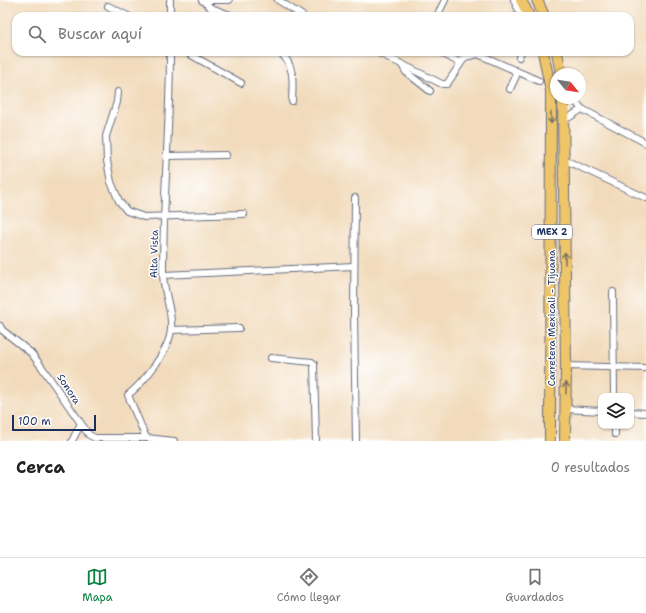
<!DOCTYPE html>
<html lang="es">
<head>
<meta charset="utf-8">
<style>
	:root { --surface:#fff; --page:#f2f2f2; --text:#222; --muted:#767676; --line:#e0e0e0; --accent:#0b8043 }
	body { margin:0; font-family:"Shantell Sans",sans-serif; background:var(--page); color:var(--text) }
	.controls { position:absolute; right:12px; bottom:12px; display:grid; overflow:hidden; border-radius:8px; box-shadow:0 1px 3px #0004 }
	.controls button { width:36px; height:36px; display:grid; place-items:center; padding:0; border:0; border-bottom:1px solid var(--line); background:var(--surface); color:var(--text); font:20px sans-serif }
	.compass { position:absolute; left:550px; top:68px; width:36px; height:36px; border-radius:50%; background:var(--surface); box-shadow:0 1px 3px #0004; rotate:120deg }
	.scale { position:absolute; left:12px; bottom:10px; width:84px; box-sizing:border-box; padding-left:4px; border:2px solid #1b2f5e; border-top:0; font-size:11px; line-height:14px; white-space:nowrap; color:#1b2f5e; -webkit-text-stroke:3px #fff; paint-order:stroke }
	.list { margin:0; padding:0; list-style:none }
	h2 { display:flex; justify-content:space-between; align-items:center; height:52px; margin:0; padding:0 16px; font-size:17px }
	h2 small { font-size:13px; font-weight:400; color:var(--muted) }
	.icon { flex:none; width:22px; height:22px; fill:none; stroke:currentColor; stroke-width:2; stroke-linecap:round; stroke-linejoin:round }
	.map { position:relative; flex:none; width:646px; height:441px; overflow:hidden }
	.search { position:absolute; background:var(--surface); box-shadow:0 1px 3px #0004; left:12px; right:12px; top:12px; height:44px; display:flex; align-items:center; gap:10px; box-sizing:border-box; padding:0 14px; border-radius:12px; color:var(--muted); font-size:15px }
	.sheet { height:116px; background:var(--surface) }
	nav { display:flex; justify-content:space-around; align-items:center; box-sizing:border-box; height:56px; border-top:1px solid var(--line); background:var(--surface); font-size:11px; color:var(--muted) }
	nav a { display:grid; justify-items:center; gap:2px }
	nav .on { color:var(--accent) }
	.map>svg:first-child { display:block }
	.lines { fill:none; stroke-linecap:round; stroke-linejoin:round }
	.minor-casing { stroke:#666b7f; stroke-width:8 }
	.primary-casing { stroke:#666b7f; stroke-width:12 }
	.minor { stroke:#fff; stroke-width:6 }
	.primary { stroke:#eec569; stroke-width:10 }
	.oneway { stroke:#7a7263 }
	.labels { text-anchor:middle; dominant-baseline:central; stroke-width:3; stroke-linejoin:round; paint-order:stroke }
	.shield { fill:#fff; stroke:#5f6d8e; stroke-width:1 }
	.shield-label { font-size:9px; font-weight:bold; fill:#1b2f5e }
	.street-label { font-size:10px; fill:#1b2f5e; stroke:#fff }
</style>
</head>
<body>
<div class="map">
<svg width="646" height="441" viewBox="0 0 646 441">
	<rect width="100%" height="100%" fill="#fff"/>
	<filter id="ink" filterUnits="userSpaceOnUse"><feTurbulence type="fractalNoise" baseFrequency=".025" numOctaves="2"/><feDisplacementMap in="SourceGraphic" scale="8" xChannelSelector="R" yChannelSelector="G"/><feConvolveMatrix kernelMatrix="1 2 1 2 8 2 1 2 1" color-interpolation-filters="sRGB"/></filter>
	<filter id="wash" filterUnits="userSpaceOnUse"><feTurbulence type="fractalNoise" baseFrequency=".012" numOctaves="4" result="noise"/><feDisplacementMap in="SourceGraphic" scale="16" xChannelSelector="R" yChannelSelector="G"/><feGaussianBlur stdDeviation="0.9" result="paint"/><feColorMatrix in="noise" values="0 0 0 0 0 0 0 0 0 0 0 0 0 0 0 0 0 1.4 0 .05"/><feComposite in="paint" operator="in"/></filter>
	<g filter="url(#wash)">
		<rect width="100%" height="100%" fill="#f2dbbc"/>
	</g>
	<g filter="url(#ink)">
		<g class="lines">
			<g class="minor-casing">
				<g id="minor">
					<path d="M170,0V16"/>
					<path d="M202,0L211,8L233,16"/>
					<path d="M202,0H229"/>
					<path d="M278,0L303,16"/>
					<path d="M514,0L521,16"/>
					<path d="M108,6L128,16"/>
					<path d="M437,16L445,0"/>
					<path d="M186,52L241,83"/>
					<path d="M280,52C295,66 293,81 292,101"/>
					<path d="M377,52L442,84H447L465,57L478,54L539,81"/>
					<path d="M440,52L460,63"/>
					<path d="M519,57L521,52"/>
					<path d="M402,65L406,72L430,91"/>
					<path d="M510,89L516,76L514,70"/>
					<path d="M118,92L117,102L106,136L107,161L111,182L119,201L127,211L144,217L244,214"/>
					<path d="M572,98L582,109L646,143"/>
					<path d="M565,120L582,109"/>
					<path d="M166,156L226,155"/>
					<path d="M565,160L646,198"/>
					<path d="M355,198L354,313L356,441"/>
					<path d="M163,275L354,266"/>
					<path d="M613,292L614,396"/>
					<path d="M0,326L2,330L31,353L41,366L89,435L95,438H146L174,441"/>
					<path d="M171,330L239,328"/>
					<path d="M271,358L312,362L314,364L316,441"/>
					<path d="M566,366L646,368"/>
					<path d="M566,409L601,411"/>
					<path d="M631,412L646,413"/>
					<path d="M615,426V434"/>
					<path d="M146,438L128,395C144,382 169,351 171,330C173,311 163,292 163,273C163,199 170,126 170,52"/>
					<path d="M72,441L80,425"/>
				</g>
			</g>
			<g class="primary-casing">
				<g id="primary">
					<path d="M521,0L529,16"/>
					<path d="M537,0L544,16"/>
					<path d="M543,52L551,91L550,441"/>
					<path d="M557,52L561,74"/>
					<path d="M563,98L566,366L565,441"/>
				</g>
			</g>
			<use href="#minor" class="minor"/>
			<use href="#primary" class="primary"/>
		</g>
		<defs><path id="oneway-shaft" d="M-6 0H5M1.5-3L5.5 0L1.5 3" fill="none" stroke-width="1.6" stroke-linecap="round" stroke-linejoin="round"/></defs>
		<g class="oneway">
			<use href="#oneway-shaft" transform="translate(551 118) rotate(89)"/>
			<use href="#oneway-shaft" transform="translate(565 258) rotate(-90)"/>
			<use href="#oneway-shaft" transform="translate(566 388) rotate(-89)"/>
		</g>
	</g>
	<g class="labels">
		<rect class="shield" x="532" y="225" width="40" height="14" rx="3"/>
		<g class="shield-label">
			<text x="552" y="232">MEX 2</text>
		</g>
		<g class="street-label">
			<text transform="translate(154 254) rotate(-89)">Alta Vista</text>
			<text transform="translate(551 318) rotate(-90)">Carretera Mexicali - Tijuana</text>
			<text transform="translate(69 389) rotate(57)">Sonora</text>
		</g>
	</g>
</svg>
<div class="controls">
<button><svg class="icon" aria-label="layers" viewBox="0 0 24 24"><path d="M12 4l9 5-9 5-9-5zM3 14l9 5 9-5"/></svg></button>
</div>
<svg class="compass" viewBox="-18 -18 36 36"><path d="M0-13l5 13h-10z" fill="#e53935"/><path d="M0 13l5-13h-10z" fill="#767676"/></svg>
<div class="scale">100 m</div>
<div class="search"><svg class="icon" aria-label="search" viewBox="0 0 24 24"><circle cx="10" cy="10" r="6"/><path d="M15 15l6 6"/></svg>Buscar aquí</div>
</div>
<section class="sheet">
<h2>Cerca<small>0 resultados</small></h2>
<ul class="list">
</ul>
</section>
<nav>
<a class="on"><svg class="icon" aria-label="map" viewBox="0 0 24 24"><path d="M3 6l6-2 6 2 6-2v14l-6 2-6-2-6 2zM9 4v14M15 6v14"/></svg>Mapa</a>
<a><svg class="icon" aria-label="directions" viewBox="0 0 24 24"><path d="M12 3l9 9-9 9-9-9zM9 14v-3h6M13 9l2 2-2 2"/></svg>Cómo llegar</a>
<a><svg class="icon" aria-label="saved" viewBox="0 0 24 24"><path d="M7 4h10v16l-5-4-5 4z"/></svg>Guardados</a>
</nav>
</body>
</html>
